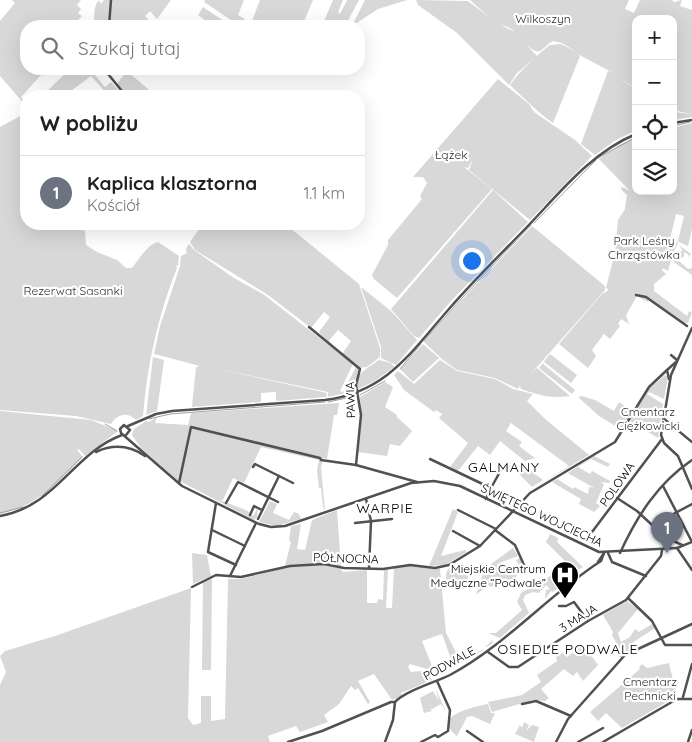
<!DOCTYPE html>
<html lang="pl">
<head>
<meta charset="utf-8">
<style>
	:root { --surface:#fff; --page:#f6f6f6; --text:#202124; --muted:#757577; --line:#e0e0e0; --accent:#d93025 }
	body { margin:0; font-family:Quicksand,sans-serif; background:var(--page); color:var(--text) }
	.controls { position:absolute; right:15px; top:15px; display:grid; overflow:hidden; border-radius:10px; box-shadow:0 5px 20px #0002 }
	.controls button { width:45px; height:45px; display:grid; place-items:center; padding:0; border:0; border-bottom:1px solid var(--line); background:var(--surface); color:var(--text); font:25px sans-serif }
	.you { position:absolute; left:471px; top:260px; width:18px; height:18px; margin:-12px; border:4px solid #fff; border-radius:50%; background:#1a73e8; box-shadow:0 0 0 8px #1a73e833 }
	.badge { display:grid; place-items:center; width:32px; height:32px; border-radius:50%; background:var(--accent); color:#fff; font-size:16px; font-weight:700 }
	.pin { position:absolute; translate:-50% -41px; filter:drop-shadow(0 1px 2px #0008) }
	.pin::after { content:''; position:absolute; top:26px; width:18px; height:15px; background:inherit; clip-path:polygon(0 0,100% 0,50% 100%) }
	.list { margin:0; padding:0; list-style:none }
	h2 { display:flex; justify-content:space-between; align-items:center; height:65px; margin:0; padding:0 20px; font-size:21px }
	h2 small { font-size:16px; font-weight:400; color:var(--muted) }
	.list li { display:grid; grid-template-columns:32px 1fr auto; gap:15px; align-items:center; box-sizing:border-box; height:75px; padding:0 20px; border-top:1px solid var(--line) }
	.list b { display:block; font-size:19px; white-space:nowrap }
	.list p { margin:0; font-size:16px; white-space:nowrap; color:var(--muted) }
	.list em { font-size:16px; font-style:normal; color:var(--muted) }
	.icon { flex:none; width:28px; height:28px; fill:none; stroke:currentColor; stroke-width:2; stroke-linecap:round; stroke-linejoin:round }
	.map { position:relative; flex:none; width:692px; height:742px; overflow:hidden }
	.search { position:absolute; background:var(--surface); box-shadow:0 5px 20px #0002; left:20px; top:20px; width:345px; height:55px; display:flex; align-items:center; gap:12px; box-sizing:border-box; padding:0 18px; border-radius:20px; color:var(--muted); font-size:19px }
	.panel { position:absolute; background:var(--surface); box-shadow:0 5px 20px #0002; left:20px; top:90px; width:345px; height:140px; border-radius:20px }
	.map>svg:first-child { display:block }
	.green { fill:#d8d8d8 }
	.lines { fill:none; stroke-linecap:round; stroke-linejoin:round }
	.stream { stroke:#9f9f9f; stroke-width:1 }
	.minor { stroke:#515151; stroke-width:2.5 }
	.labels { text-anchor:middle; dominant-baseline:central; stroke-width:4.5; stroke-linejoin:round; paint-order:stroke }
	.park-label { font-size:12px; fill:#2f2f2f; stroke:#fff }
	.street-label { font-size:12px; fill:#000; stroke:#fff }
	.poi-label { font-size:12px; fill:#000; stroke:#fff; text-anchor:end }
	.neighbourhood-label { font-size:14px; letter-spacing:1px; fill:#000; stroke:#fff }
</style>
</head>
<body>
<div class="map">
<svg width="692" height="742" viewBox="0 0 692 742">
	<rect width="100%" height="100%" fill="#fff"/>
	<g class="green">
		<path d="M12,0H81L77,5L81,9L78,13L82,16L77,21L82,26H26V69H49L43,76L41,75L21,97L26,106L0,76V21L15,3Z"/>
		<path d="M99,0L101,4L104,0H171L157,19L150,11L145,16L152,24L156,21L163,26H95C94,18 93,6 99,0Z"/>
		<path d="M205,0H244L238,15L245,19L241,26H213L198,15L203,7L231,26L234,22L204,2Z"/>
		<path d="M260,0H313L302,26H250Z"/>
		<path d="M333,0H343L338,12L340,14L347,0H359L345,26H322Z"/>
		<path d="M365,0H407L378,9L352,26Z"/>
		<path d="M416,0L468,1L489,17L470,0H629L625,9L634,13L640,0H672L674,2L682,0L680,6L692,10V117L673,120V112L691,114L673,110V19H636V88L617,77L636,89V130L616,140L595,155L581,144L608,71L613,73L576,53L580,56L553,123C537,112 524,98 510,85C517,74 539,53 550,45L561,44L576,52L562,43L553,41C548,43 545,48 540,51C533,55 520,36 515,32C511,28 506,26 501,25L515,32L537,56L516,74L509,85L457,33L418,5Z"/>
		<path d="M70,69H74L78,74L86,69H103L104,74L100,69L94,74L105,87L111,82L124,96H109L91,76L64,96H42Z"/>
		<path d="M127,71L156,96H127L116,85Z"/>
		<path d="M498,79L529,104L534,112L575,140L592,156L530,220L469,170L473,159L468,168L464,167L492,189L397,298L374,279L372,275L388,245V240L422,199L420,196L427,183L423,177H413Z"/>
		<path d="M26,113V224H78L85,231L86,245L97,252L117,260L126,268H132C139,259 147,245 158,242L179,256L178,266L176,265L177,268C158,315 147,366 143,416L136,420C127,411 117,414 111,424L76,416L0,410V127Z"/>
		<path d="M692,123V229L688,246L674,240L678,241L684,216L676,214L670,239L678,243L671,257L677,259L680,251H683L679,245L691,254L688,258L689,255L684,252V256L679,261L688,269L692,268V275L671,260L668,271L663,268L662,270L666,274L654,284V291L687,316L689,311L692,313L688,323H682L649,300L647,302L637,296L626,315L629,324L621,319L618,324L620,326L610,339L604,334L592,350L596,356L588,368L559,344L602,294L609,290L606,288L615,252L618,220L625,209L627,195L621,189L622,187L630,191L599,159L619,145L636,138V191H673V128Z"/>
		<path d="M493,190L528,222L451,301L419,338L414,336L391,309Z"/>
		<path d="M203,224H285L289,227L359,284L380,348V357L367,367L360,368L342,354L351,341L338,330L328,342L319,332L330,317L324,312L311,328L268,295L195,250L190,242Z"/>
		<path d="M532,226L605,286V290L537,367L533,365L537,367L529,375L537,368L570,396C551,399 539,395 521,389L520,386L518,389L495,378L457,370L443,360L424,342L455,307Z"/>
		<path d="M189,244L194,250L234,278L263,294L353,364L340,391L343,392L356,367L359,368L355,391L328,397V392L209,367L327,393L326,397L276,401V392L261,393V402L192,407L196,367L200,366L154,354L160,326L180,266L181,256L187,253L186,249Z"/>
		<path d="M361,287L391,311L417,340L396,365L381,358V347Z"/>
		<path d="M423,344L439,358L413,382L400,369Z"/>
		<path d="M550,354L577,375L571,383L544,362L542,363L575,390L572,394L539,368Z"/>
		<path d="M153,357L164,360L157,411L146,415Z"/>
		<path d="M379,360L391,363L394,367L375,381L358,389C355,372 367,369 379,360Z"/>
		<path d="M440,360L457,371L495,379L513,389L533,394L527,401L544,418L589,455L532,489L569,466L511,423L506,431L522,442L519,446L535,458L525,461L500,441L490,455L478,446L458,471L450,467L468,443L439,418L442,414L436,410L434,412L404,390L394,375L398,371L414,384Z"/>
		<path d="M665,375L668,377L664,399L649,392L647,394L663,404L658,438L630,421L648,390Z"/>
		<path d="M385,382L393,387L385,407L397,415V417L412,431L400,446L390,444L387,456L358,452L361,416L360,397Z"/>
		<path d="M582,396L595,400L614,411L619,402L633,411L622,430L599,416L578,397Z"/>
		<path d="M339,403L337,415H334L327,459L323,458L321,467L325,511L323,507L321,488H319L317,470L319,460L261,447L244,483L233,478L223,500H220L248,511L253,516L257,509L258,510L257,517L254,520L176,479L141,448L132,435L134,429L146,421L149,422L157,417L155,423L188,425L191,413Z"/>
		<path d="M0,411L91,420L118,431L85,456L79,449L77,450L83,457C56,483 38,506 0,514Z"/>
		<path d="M594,456L610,464L608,467L591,459L578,467L590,474L592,471L610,481L609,483L600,482L604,484L596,503L600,506L594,512L579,504L581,499L552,482L557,479L573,489L574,487L588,494L589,487L594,488L568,473Z"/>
		<path d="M522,464L543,480L532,487L513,468Z"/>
		<path d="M270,501L277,504L273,513L289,520L294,512L299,514L301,519L277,526L259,522Z"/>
		<path d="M453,509L458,512L441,556L465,550L467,552L445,565L429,566Z"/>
		<path d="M337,510L341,567L325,563L285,566L291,542L289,541L291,526L301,524L297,549L305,550L312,520Z"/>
		<path d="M550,534L558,538L557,542L583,567L556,583L558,588L553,592L551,591L545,599L546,590L550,589L546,585L539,593L533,592L525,595L523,600L529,613L500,638L488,633H496L522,610L517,602L521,593L569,565L546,542Z"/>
		<path d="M513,548L518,556L497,564L501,573L504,574L520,567L516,560L520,558L525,568L510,582L503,580L491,587L488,585L476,595L482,576L487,570L484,569Z"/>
		<path d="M192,553L207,555L211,576L193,584Z"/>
		<circle cx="457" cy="576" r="11"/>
		<path d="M326,565L341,569L343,572L367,570V603H377L378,599L383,600L384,570H388L386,608H392L394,568L407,565L440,569L446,633L461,662L482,651L492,640L493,643L454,667L442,634L422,641L434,671L410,664L408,667L411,672L421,671L425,677H430L432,680L401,693L402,696L392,700L374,674L358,681L370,702L368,704L358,688L355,690L351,686L339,704L324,715L328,722L300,732L296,726L268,736L270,742H0V685L6,672L0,656L5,651L55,636L191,588L188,718L193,725L201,723V696H211V721L225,719L228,579H241L288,567Z"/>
		<path d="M212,579L211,670H202L203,582Z"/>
		<path d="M627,601L638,609L618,633L621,642L630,637L635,629L639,632L652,624L655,628L629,645L631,650L621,659L613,650L618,646L612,635L613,632L603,615Z"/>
		<path d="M581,647L585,653L588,651L598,665L583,681L577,672L573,676L564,669L541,689L549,698L545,701L533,700L492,712L488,702L522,695L541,682L537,675L557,661L556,657L562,653L567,657Z"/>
		<path d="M669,663L677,696L672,699L622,728L606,713L598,721L590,712L640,669L639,667L642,664L647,668Z"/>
		<path d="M435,688L446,711L441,704L432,709L430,708L432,711L424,713L420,698L433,691L439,701Z"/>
		<path d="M488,704L491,713H495L490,724L472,716L467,717L457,736C431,715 474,707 488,704Z"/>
		<path d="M524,722L529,725L526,731L532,725L539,727L534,742L515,734L520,725L522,728Z"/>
	</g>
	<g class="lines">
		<g class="stream">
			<path d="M673,126L690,122"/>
			<path d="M598,158L636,137"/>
			<path d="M534,223L596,160"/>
			<path d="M424,341L462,298L531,225"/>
			<path d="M400,369L421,344"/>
			<path d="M360,395L385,381"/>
			<path d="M328,402L356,396"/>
			<path d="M149,419L170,414L325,402"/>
			<path d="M105,424L117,431"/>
			<path d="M42,496L82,457"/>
			<path d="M0,513L23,507"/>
		</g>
		<g class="minor">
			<path d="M109,26L111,0"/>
			<path d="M104,69L126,96"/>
			<path d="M673,123L692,120"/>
			<path d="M636,295L646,297L687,326"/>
			<path d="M309,327L360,369L356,385L361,415L356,465"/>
			<path d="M692,328L671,375L661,435L664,443L678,456L692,489"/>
			<path d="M671,355L677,360"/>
			<path d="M669,379L667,370L676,362"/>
			<path d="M663,418L692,442"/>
			<path d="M128,426L156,414L172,411L325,400C387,392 411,352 449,309C473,281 499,256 525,229C558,195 590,153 636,134"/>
			<path d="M126,435L130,430L124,425L120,429L121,433L182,486L259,524L271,527L285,526L411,483L434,481L460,486L599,552L677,548"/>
			<path d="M96,452C113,444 129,445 145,456"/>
			<path d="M430,459L491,488L486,499"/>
			<path d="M253,467L255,464L293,483"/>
			<path d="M179,483L191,427L320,458L321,460L356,465L417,482"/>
			<path d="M663,486L692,542"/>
			<path d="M491,488L501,470L512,467"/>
			<path d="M617,498L637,511L665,537L682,545"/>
			<path d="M366,499L371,521L369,568"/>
			<path d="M216,503L208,552L236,565"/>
			<path d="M226,503L238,482L278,502"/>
			<path d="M458,510L496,529"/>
			<path d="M250,515L254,506L262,510"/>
			<path d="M0,516C57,506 73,453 122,435"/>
			<path d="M258,519L279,476"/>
			<path d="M355,523L392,519"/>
			<path d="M653,525L692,504"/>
			<path d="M212,530L245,546"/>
			<path d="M495,530L515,545L524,565L531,571"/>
			<path d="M453,531L480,546"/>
			<path d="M586,540L662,439"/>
			<path d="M677,548L692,570"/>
			<path d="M677,548L692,542"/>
			<path d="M608,553L612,562L646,576"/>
			<path d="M620,553C637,516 658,483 692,460"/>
			<path d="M598,562L604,553"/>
			<path d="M230,576L256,523"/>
			<path d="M192,587L216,575L241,577L290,566L324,564L344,568L383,569L410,565L435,568L449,565L480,546L530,493L615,442L649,387L667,370"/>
			<path d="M628,598L652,621L665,645H692"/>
			<path d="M559,606H566L574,602L588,621"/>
			<path d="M488,652L509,667H518L588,621L626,600L661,556L662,550"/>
			<path d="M683,697L692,664"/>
			<path d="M522,704L536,701L571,716"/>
			<path d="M467,731L483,742"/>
			<path d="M288,742L322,731L391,702H395C405,691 436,682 450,675C506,645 548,595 601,561L604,553"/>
			<path d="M385,742L393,720L395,702"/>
			<path d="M421,742L435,735L438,737L448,731L450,710L437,681"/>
			<path d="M556,742L568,719L625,655L692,624"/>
			<path d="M578,742L603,728"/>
			<path d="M603,742L677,699H692"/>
			<path d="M688,742L692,730"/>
		</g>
	</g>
	<defs>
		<g id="hospital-pin" transform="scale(1.4375)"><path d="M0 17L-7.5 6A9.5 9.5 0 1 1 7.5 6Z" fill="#000" stroke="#fff"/><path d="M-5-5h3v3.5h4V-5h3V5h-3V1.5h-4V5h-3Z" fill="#fff"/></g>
	</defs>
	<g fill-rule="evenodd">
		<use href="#hospital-pin" x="565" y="575"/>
	</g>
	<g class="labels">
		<g class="park-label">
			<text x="543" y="18">Wilkoszyn</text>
			<text x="451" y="154">Łążek</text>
			<text x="644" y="240">Park Leśny<tspan x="644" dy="14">Chrząstówka</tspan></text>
			<text x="73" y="290">Rezerwat Sasanki</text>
			<text x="648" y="411">Cmentarz<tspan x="648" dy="14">Ciężkowicki</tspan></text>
			<text x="650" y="681">Cmentarz<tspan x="650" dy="14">Pechnicki</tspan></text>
		</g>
		<g class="street-label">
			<text transform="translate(350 400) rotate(-92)">PAWIA</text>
			<text transform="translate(617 484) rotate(-55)">POLOWA</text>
			<text transform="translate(542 515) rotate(25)">ŚWIĘTEGO WOJCIECHA</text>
			<text transform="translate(346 558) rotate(2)">PÓŁNOCNA</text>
			<text transform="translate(578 618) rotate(-32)">3 MAJA</text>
			<text transform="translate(449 663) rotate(-29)">PODWALE</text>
		</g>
		<g class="poi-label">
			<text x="546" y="568">Miejskie Centrum<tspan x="546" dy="14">Medyczne “Podwale”</tspan></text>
		</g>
		<g class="neighbourhood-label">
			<text x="504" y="467">GALMANY</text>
			<text x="385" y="508">WARPIE</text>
			<text x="568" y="649">OSIEDLE PODWALE</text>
		</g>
	</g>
</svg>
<div class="controls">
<button>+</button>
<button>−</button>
<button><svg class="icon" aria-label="locate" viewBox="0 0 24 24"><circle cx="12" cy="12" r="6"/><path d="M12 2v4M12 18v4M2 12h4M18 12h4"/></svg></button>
<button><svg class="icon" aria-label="layers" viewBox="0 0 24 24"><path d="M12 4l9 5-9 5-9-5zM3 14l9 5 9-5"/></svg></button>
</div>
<div class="you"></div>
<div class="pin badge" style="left:667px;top:553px;background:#6b7280">1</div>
<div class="search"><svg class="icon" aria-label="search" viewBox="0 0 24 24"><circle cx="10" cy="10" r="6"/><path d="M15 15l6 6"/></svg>Szukaj tutaj</div>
<section class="panel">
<h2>W pobliżu<small></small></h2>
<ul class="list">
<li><span class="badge" style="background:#6b7280">1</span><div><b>Kaplica klasztorna</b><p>Kościół</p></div><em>1.1 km</em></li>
</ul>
</section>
</div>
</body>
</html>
